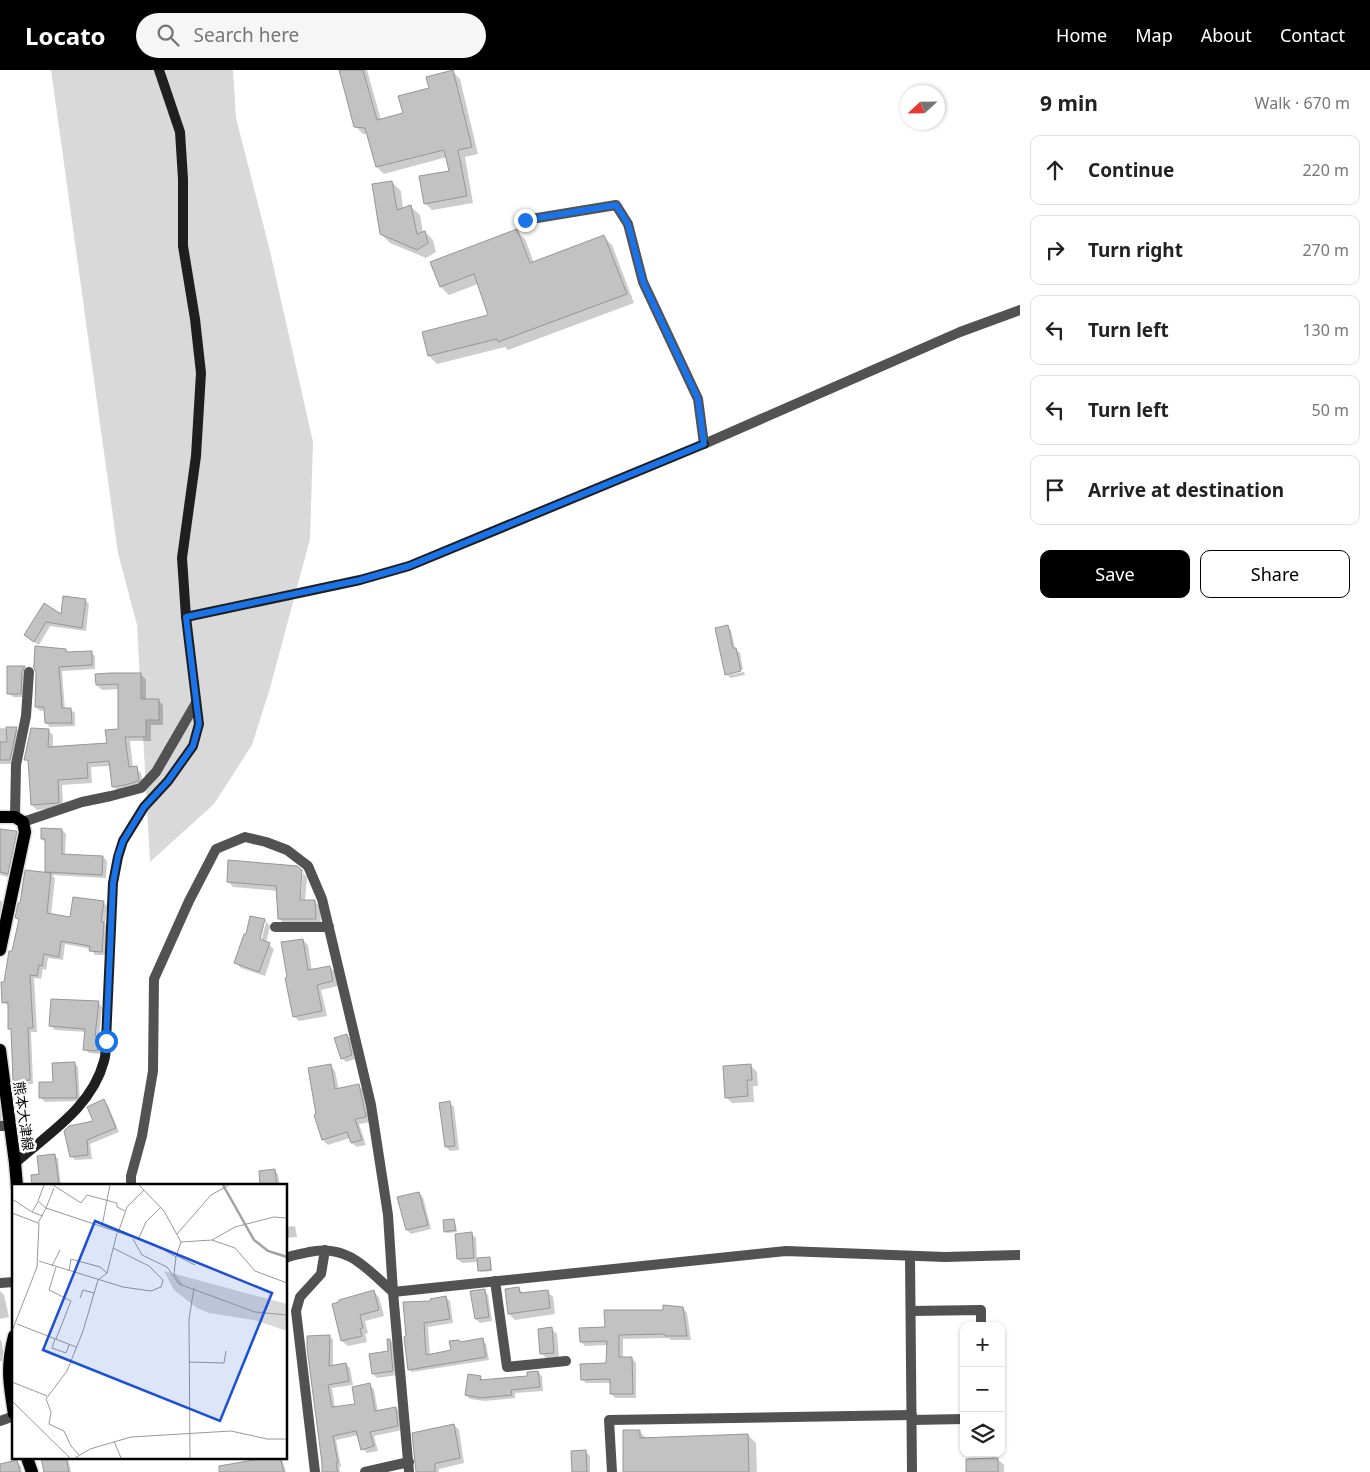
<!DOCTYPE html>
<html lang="en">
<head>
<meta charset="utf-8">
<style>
	:root { --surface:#fff; --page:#f6f6f6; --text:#222; --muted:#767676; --line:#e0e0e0; --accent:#000 }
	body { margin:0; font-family:"Noto Sans","Noto Sans JP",sans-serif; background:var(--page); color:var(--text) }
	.controls { position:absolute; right:15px; bottom:15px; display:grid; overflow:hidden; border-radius:10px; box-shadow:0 1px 4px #0004 }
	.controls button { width:45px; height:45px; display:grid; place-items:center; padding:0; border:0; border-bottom:1px solid var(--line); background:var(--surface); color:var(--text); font:25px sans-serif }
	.compass { position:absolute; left:900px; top:15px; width:45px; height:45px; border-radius:50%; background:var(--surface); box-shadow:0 1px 4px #0004; rotate:248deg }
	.stop { position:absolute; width:15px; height:15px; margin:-11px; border:4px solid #1a73e8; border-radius:50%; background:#fff }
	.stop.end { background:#1a73e8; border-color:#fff; box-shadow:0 1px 5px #0008 }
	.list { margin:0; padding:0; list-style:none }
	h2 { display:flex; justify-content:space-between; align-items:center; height:65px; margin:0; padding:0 20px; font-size:21px }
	h2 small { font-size:16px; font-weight:400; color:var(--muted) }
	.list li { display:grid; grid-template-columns:32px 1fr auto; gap:15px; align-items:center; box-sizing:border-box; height:70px; margin:0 10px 10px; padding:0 10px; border:1px solid var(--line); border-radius:10px }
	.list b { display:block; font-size:19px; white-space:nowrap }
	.list em { font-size:16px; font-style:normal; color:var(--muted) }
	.actions { display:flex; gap:10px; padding:15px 20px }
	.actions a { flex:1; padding:11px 0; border:1px solid var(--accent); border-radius:10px; text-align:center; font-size:18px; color:var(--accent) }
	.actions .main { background:var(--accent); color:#fff }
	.icon { flex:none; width:28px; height:28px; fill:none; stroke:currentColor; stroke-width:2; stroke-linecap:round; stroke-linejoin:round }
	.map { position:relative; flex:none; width:1020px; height:1402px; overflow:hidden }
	header { display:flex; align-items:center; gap:30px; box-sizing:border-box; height:70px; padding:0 25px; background:var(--accent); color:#fff }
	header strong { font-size:24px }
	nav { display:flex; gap:28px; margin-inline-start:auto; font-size:18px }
	.search { width:350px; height:45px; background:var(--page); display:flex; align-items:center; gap:12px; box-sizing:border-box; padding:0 18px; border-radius:28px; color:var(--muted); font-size:19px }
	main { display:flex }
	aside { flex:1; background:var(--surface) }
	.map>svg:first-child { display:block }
	.green { fill:#d9d9d9 }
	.shadow { fill:#0003; fill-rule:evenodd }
	.building { fill:#c2c2c2; stroke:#969696 }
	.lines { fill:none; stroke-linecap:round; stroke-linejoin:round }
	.primary-casing { stroke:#dbdbdb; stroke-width:15 }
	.street { stroke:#525252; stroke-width:10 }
	.secondary { stroke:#1f1f1f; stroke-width:10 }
	.primary { stroke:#000; stroke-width:12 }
	.route { stroke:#1a73e8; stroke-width:6 }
	.labels { text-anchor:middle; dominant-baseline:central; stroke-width:5; stroke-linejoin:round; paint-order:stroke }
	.street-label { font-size:14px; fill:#000; stroke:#fff }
	.inset-river { fill:none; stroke:#a0a0a0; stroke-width:2.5 }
	.inset-road { fill:none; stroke:#999; stroke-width:1 }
	.view { fill:#1d4ed8; fill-opacity:0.15; stroke:#1d4ed8; stroke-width:2.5 }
	.inset-edge { fill:none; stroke:#000; stroke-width:2.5 }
</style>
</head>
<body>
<header>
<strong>Locato</strong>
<div class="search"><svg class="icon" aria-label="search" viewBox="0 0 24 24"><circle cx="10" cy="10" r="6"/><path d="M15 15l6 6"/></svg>Search here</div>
<nav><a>Home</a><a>Map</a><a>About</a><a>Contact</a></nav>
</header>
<main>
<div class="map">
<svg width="1020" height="1402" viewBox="0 0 1020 1402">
	<rect width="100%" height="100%" fill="#fff"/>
	<path class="green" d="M51,0H233L236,48L269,177L313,372L310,469L270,618L252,675L214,734L150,792L137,555L118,483Z"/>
	<g class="shadow">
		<path d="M340,0H367L381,50L404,44L453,2L460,9L478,84L465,87L473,133L432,140L425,133L450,102L447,87L384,104L377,97L368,64H363L356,57Z"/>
		<path d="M392,112L401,121L403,139L411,137L420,145L423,163L425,162L433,170L436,182L426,188L390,173L381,164Z"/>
		<path d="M517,161L525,169L534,193L604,167L612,175L634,233L508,280L505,277L437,294L429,286L490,246L478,214L449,225L441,217L432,193Z"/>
		<path d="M85,530L89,534L86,561L50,556L39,575L29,569L44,535L62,546Z"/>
		<path d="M727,556L731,560L735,579L740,583L743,599L727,603V605Z"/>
		<path d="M66,580L69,583H91L95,586V599L62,601L65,640H71L75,643V656L50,657L46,653V640L40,641L36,637Z"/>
		<path d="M8,597H25L29,601L24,627H13L9,623Z"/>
		<path d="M744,602L745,605L730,608L728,605Z"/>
		<path d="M141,604L146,610V630H158L163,635V655H151V671H130L133,698H136L141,703L143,716L118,721L113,716L111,696L91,697L92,713L62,715L63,737L37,740L32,735L30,694L25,689L48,660L53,665V678L108,675L120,660L119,619L102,620L97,615Z"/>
		<path d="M0,658L16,659L21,663L15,694H0Z"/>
		<path d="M0,760L16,762L20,766L12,808L0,805Z"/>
		<path d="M62,760L66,764L65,785L103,787L107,791L106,808L52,805L55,808L51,845L71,849L103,832L107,836L105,855L108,858L106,885H95L91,879L65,874L63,890L48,888L46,900L43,899L41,909L34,908L37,962H31L33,1014L18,1015L14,1010L12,961L9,958V936L3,932L20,851L17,847L49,804L46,801V773L42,769Z"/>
		<path d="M297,798L298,836H300L303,803L307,807L305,831H314L320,837L321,854H284L279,848L278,821L233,817L228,811Z"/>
		<path d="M0,830L6,835L0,858Z"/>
		<path d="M251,847L265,850L270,856L266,873L274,879L265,906L241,898L236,893L247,866ZM263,852H266L260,876L258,875Z"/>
		<path d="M303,870L308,875L312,901L330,897L335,902L338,916L321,920L327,946L299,951L294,946Z"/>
		<path d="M98,933L102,937L99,968L102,971L101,984L89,983L85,979L86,962L55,960L51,956Z"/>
		<path d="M347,965L351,969L355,989L346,992L342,988Z"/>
		<path d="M74,993L78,997L80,1031L45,1032L41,1028Z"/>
		<path d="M331,996L335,1001L339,1020L358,1015L363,1020L370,1052L359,1054L366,1075L357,1077L352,1073L350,1068L328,1075L323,1070Z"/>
		<path d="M751,996L757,1002L758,1016H753L754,1032L732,1033L726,1027Z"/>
		<path d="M0,1027L2,1053H0Z"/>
		<path d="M104,1031L108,1035L119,1062L90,1074L92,1089L75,1090L71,1086L94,1051Z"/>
		<path d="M450,1033L454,1037L459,1080L450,1081L446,1077Z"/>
		<path d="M54,1085L58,1089L61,1116H33Z"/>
		<path d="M274,1100L278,1104L280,1116H262Z"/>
		<path d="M419,1123L423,1127L431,1159L411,1164L407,1160Z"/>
		<path d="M454,1150L457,1162L447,1163L446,1162Z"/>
		<path d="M295,1156L297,1167L286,1168V1157Z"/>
		<path d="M472,1164L476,1168L477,1189L489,1188L491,1190L492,1201L481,1202L479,1200V1192L462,1193L458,1189Z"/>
		<path d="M519,1219L524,1224L547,1221L553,1227L555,1244L515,1250L509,1244L506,1220Z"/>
		<path d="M0,1221L4,1225L9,1247L0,1249Z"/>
		<path d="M484,1221L488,1225L492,1251L480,1253L476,1249Z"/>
		<path d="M374,1222L379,1227L384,1246L365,1251L368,1263L365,1264L367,1272L348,1276L342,1271Z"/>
		<path d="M446,1228L450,1231L453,1253L428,1257L430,1285L452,1281L461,1273L482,1270L486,1274L489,1290L412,1302L408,1299L404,1233L432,1232Z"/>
		<path d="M683,1238L687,1243L691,1270H671L669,1268L623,1269V1288H632L636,1293V1328H615L611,1323V1313H586L582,1309L608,1295V1275L585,1276L581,1272L606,1258L665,1241Z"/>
		<path d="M551,1258L557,1264L559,1288L547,1289L541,1283Z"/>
		<path d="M329,1266L333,1270V1296L346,1294L350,1298L353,1315L332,1318L335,1338L356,1335L370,1315L374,1319L378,1342L396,1338L400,1342L402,1360L374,1366L378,1381L367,1383L363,1379L359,1365L336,1370L341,1397H339L340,1402H323Z"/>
		<path d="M0,1270L2,1272L4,1291H0Z"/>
		<path d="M390,1270L394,1274L397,1305L377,1308L373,1304L390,1282Z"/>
		<path d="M538,1302L542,1306L543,1321L515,1323V1328L485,1331L470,1329L466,1325L480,1307L484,1311L528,1307Z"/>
		<path d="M454,1355L459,1360L464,1393L439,1399V1402H417Z"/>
		<path d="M639,1361L647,1369L748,1365L756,1373L757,1402H625Z"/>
		<path d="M586,1382L590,1386V1402H573Z"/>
		<path d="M46,1388H68L71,1402H45Z"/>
		<path d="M267,1388H282L286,1402H238Z"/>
		<path d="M997,1389L1004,1395V1402H967Z"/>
		<path d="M17,1392L21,1396L22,1402H0V1396Z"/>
	</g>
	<g class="building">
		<path d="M339,0H363L377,50L403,43L398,26L429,18L426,7L453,0L472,77L458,80L467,126L424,134L419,106L449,101L444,80L376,97L365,58L354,57Z"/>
		<path d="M392,111L397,140L411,135L417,164L425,161L428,173L417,180L380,164L372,114Z"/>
		<path d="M517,159L530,193L604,165L627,224L498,272L497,269L428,286L422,262L488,245L474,204L440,217L430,192Z"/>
		<path d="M63,526L86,529L82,558L46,552L34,572L24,565L44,533L61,544Z"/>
		<path d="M728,555L733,578H736L741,601L725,605L715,558Z"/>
		<path d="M35,576L66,579V582L92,581V595L59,597L62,638H71L72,653H45L44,637H35L36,602L33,596H34Z"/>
		<path d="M7,596H25L22,602L21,624H7Z"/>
		<path d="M111,603H141V629H159V650H146V667H125L129,697L137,696L139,711L125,715L112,717L109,691L87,693L88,708L58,710L59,733L31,735L28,690H24L31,658L49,659L48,677L107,673L105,660L118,659V614L96,615L95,604Z"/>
		<path d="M6,657H17L10,690H0V672H7Z"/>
		<path d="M41,758L62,759V784L103,786L102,805L45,802V769H41Z"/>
		<path d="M0,759L16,761L17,762L8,804L0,802Z"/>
		<path d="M228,790L297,796L302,800L300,830H315L316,849H278L276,816L227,812Z"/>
		<path d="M25,800L51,803L47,843L70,847L73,827L104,831L101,852H104L102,882L89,881L90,876L61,871L59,887L44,884L42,896L39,895L37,906L30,905L33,958H28L30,1010L13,1011L11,959H8V932L2,933L1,912H4L9,881H12L19,849L15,848L18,833H20Z"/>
		<path d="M250,846L265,849L260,869L270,873L259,902L234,893L244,864H246Z"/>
		<path d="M303,869L308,900L330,896L333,911L317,915L322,941L293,947L285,908L287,907L281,872Z"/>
		<path d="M51,929L99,931L95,966H99L97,981L83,980L85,959L49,956Z"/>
		<path d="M347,964L352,985L341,989L334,968Z"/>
		<path d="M75,992L77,1028H39V1012H53L52,993Z"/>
		<path d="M331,994L335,1019L359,1014L366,1047L355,1049L362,1070L351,1073L347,1062L322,1070L314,1045L316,1044L308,998Z"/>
		<path d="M751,994L752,1010H747L748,1026L725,1028L723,996Z"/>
		<path d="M104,1029L116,1058L87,1070L88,1085L70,1087L64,1061L69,1056L93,1051L87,1037Z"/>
		<path d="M450,1031L455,1076L445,1077L439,1033Z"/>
		<path d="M55,1084L59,1116H32L31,1105L39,1104L37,1086Z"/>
		<path d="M275,1099L277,1116H260L259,1101Z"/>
		<path d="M419,1122L428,1155L406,1160L397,1127Z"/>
		<path d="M454,1149L456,1160L444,1162L443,1150Z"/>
		<path d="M472,1162L474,1188L457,1189L455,1164Z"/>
		<path d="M490,1187L491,1200L478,1201L477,1188Z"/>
		<path d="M519,1217L520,1223L548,1220L550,1238L508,1244L505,1219Z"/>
		<path d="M485,1219L489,1247L475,1249L470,1221Z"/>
		<path d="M374,1220L379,1240L360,1245L363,1258L360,1259L362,1266L341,1271L332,1234L339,1232V1230Z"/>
		<path d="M446,1226L450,1249L424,1253L426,1285L451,1280L449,1271L459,1270L460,1272L483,1268L486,1287L408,1300L404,1267L406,1266L403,1232L431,1231L430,1229Z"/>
		<path d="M663,1235L683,1237L687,1266H665V1264L619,1265V1287H632L633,1324H610V1309L581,1310L580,1294L606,1293L607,1271L580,1272L579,1258L605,1257L604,1240H663Z"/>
		<path d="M552,1257L554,1283L540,1284L538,1259Z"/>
		<path d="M330,1265L329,1296L346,1293L349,1311L328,1315L332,1337L355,1334L352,1317L370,1313L375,1341L396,1337L398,1356L370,1362L374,1376L361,1380L356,1361L333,1366L338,1393H336L338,1402H322V1393L307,1278V1266Z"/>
		<path d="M387,1269H390L393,1301L372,1304L369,1284L388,1281Z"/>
		<path d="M538,1301L540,1317L511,1320L512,1325L481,1328L465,1325L468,1304L481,1306L480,1310L527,1306V1302Z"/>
		<path d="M454,1354L460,1388L437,1393L435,1394V1402H416L412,1363Z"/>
		<path d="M623,1360H640V1368L748,1364L749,1402H623Z"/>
		<path d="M586,1380L587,1402H572L571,1381Z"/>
		<path d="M41,1388H66L69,1402H44Z"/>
		<path d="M266,1388H280L284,1402H219V1396Z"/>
		<path d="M998,1388V1402H966V1389Z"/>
		<path d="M17,1390L20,1402H0V1394Z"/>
	</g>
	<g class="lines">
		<g class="primary-casing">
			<g id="primary">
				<path d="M0,747H15L23,752L25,762L0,880"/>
				<path d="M0,980L15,1093L17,1116"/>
				<path d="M14,1266C6,1297 9,1313 14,1344"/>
				<path d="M27,1388L32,1402"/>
			</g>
		</g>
		<g class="street">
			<path d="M525,150L616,135L628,154L643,212L698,329L704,374L960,262L1020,240"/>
			<path d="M15,747L16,695L26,646L29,602"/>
			<path d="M23,752L82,732L111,726L141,718L156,702L196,633"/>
			<path d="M275,857H329"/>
			<path d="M0,1056H10"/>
			<path d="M131,1116V1106L142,1066L153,1001L154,909L189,831L216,779L245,767L266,772L287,780L308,796L322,829L371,1035L388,1145L393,1222L409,1402"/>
			<path d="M910,1186L912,1402"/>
			<path d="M286,1188C293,1185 301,1184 309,1182C348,1174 366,1198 393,1222L786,1181L945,1187L1020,1185"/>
			<path d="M495,1211L507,1297L566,1291"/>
			<path d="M0,1213L14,1212"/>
			<path d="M911,1241L981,1240V1256"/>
			<path d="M912,1350L964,1349"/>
			<path d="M0,1351L14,1346"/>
			<path d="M315,1402L296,1241L300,1227L321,1204L325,1180"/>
			<path d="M365,1402L409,1392"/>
			<path d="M612,1402L609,1350L912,1345"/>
		</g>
		<g class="secondary">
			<path d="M186,547L360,510L409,496L704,374"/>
			<path d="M15,1093C49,1063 92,1037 104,991C106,985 106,977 106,971L113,813L118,787L123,771L144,737L168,711L193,676L199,654L186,547L182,488L196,386L201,303L195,249L183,176V109L180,62L159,0"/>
		</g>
		<use href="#primary" class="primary"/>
	</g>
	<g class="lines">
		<path class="route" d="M106,971L113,813L118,786L123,771L144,737L168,711L193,676L199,654L186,547L360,510L409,496L704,374L698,329L643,212L628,154L616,135L525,150"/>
	</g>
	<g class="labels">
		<g class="street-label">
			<text transform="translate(24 1046) rotate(82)">熊本大津線</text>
		</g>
	</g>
	<g transform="translate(12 1114)">
		<rect width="275" height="275" fill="#fff"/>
		<path d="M152,87L275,120V147L242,136L197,129L185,124L162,106Z" fill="#d9d9d9"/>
		<path class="inset-river" d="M211,1L242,56L256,67L275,73"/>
		<path class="inset-road" d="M32,1L26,17L34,24M41,1L69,19L75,11L105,19V23L113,27M127,1L152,27L169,58M0,15L20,28M26,18L20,28L31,32M34,24L42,4M0,29L26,39L34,24L142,60L164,73L169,58L200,56L223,43L262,33L275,34M90,42L98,1M106,49L115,23L132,6M165,50L199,11L217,1M121,55L130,71L155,83L167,100L243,128L275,131M126,56L134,38L149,23M200,56L223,64L243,87L275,99M165,72L183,81M164,73L162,90L170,101M27,77L111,103L139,107L149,103L151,96L137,82L101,64M40,82L48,66M57,87L59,75L88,83L95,89M68,114L71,106L82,109M5,140L64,163M0,147L25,83L27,39M43,155L40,164L54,169L57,161M44,155L59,117L37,106L44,83M177,178L212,179L214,167M0,198L35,212M0,217L58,274M102,257L109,274M67,271L59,262L52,247L37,240L39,228L34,215L55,187L71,147L86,96L95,89L105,49M63,274L78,265L119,253L219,247L255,255H275M178,274L177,135L182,104"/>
		<path class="view" d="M83,37L260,109L208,237L31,166Z"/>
		<rect width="275" height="275" class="inset-edge"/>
	</g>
</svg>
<div class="controls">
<button>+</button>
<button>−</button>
<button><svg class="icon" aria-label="layers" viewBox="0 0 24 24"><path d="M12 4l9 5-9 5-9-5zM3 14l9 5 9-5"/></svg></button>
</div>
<svg class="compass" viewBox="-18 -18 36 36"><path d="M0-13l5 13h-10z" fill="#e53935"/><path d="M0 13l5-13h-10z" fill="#767676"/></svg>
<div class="stop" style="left:106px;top:971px"></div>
<div class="stop end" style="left:525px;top:150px"></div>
</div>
<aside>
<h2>9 min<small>Walk · 670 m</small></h2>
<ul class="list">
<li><svg class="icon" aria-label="ahead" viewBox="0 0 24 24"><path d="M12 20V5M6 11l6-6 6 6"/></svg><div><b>Continue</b></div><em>220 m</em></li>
<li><svg class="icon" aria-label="right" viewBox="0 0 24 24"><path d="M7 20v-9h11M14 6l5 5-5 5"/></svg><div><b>Turn right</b></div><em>270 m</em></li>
<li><svg class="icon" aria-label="left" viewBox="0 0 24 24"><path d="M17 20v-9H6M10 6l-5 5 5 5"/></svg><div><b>Turn left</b></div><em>130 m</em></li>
<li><svg class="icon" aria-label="left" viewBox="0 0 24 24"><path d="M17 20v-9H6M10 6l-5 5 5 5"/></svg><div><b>Turn left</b></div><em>50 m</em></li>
<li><svg class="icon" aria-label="arrive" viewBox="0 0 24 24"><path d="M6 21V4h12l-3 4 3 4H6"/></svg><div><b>Arrive at destination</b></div></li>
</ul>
<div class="actions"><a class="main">Save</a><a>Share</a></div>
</aside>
</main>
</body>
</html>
